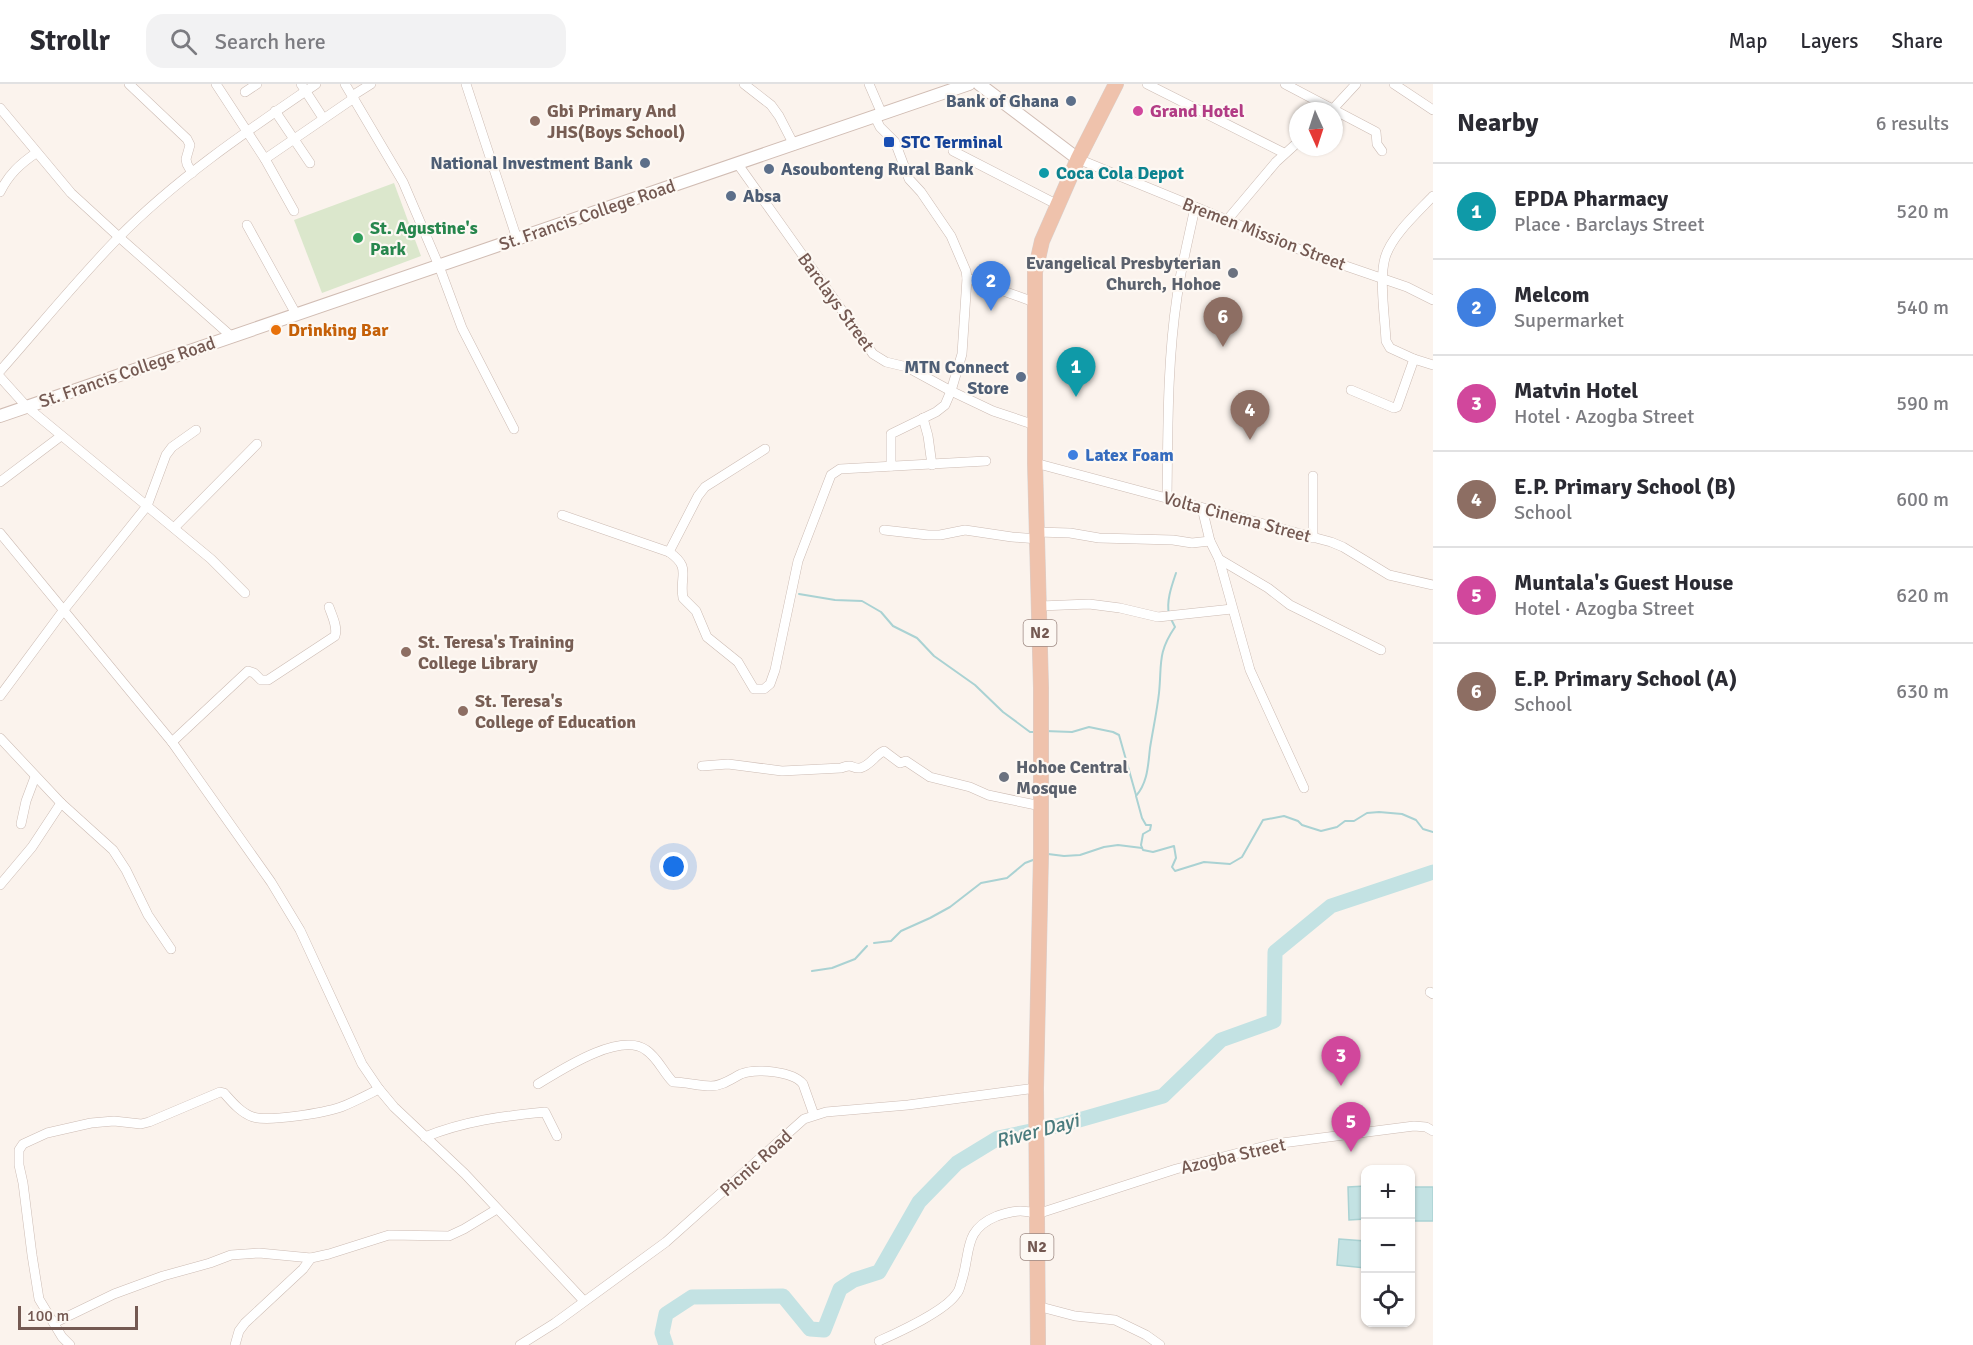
<!DOCTYPE html>
<html lang="en">
<head>
<meta charset="utf-8">
<style>
	:root { --surface:#fff; --page:#f2f2f3; --text:#2b2b33; --muted:#7c7c81; --line:#e1e1e2; --accent:#111827 }
	body { margin:0; font-family:Signika,sans-serif; background:var(--page); color:var(--text) }
	.controls { position:absolute; right:18px; bottom:18px; display:grid; overflow:hidden; border-radius:12px; box-shadow:0 2px 4px #0004 }
	.controls button { width:54px; height:54px; display:grid; place-items:center; padding:0; border:0; border-bottom:2px solid var(--line); background:var(--surface); color:var(--text); font:30px sans-serif }
	.compass { position:absolute; left:1289px; top:18px; width:54px; height:54px; border-radius:50%; background:var(--surface); box-shadow:0 2px 4px #0004; rotate:177deg }
	.scale { position:absolute; left:18px; bottom:15px; width:120px; box-sizing:border-box; padding-left:6px; border:3px solid #745952; border-top:0; font-size:16px; line-height:21px; white-space:nowrap; color:#745952; -webkit-text-stroke:4px #fdf8f3; paint-order:stroke }
	.you { position:absolute; left:674px; top:783px; width:21px; height:21px; margin:-15px; border:4px solid #fff; border-radius:50%; background:#1a73e8; box-shadow:0 0 0 9px #1a73e833 }
	.badge { display:grid; place-items:center; width:39px; height:39px; border-radius:50%; background:var(--accent); color:#fff; font-size:20px; font-weight:700 }
	.pin { position:absolute; translate:-50% -50px; filter:drop-shadow(0 2px 3px #0008) }
	.pin::after { content:''; position:absolute; top:32px; width:21px; height:18px; background:inherit; clip-path:polygon(0 0,100% 0,50% 100%) }
	.list { margin:0; padding:0; list-style:none }
	h2 { display:flex; justify-content:space-between; align-items:center; height:78px; margin:0; padding:0 24px; font-size:26px }
	h2 small { font-size:20px; font-weight:400; color:var(--muted) }
	.list li { display:grid; grid-template-columns:39px 1fr auto; gap:18px; align-items:center; box-sizing:border-box; height:96px; padding:0 24px; border-top:2px solid var(--line) }
	.list b { display:block; font-size:22px; white-space:nowrap }
	.list p { margin:0; font-size:20px; white-space:nowrap; color:var(--muted) }
	.list em { font-size:20px; font-style:normal; color:var(--muted) }
	.icon { flex:none; width:33px; height:33px; fill:none; stroke:currentColor; stroke-width:2; stroke-linecap:round; stroke-linejoin:round }
	.map { position:relative; flex:none; width:1433px; height:1261px; overflow:hidden }
	header { display:flex; align-items:center; gap:36px; box-sizing:border-box; height:84px; padding:0 30px; background:var(--surface); border-bottom:2px solid var(--line) }
	header strong { font-size:28px }
	nav { display:flex; gap:33px; margin-inline-start:auto; font-size:21px }
	.search { width:420px; height:54px; background:var(--page); display:flex; align-items:center; gap:15px; box-sizing:border-box; padding:0 21px; border-radius:18px; color:var(--muted); font-size:22px }
	main { display:flex }
	aside { flex:1; background:var(--surface) }
	.map>svg:first-child { display:block }
	.green { fill:#dbe7cc }
	.water { fill:#c3e2e3; stroke:#aad2d3; stroke-width:1.5 }
	.lines { fill:none; stroke-linecap:round; stroke-linejoin:round }
	.stream { stroke:#aad2d3; stroke-width:2 }
	.river { stroke:#c3e2e3; stroke-width:15 }
	.minor-casing { stroke:#ccbbb3; stroke-width:10 }
	.secondary-casing { stroke:#d1bdb4; stroke-width:14 }
	.trunk-casing { stroke:#d8d1cf; stroke-width:16 }
	.minor { stroke:#fff; stroke-width:9 }
	.secondary { stroke:#fff; stroke-width:12 }
	.trunk { stroke:#efc2ac; stroke-width:15 }
	.service-dot { fill:#5c6f8a; stroke:#fdf8f3; stroke-width:2 }
	.hotel-dot { fill:#d1479c; stroke:#fdf8f3; stroke-width:2 }
	.education-dot { fill:#8d6e63; stroke:#fdf8f3; stroke-width:2 }
	.transit-dot { fill:#1a4fb4; stroke:#fdf8f3; stroke-width:2 }
	.culture-dot { fill:#0f9aa8; stroke:#fdf8f3; stroke-width:2 }
	.leisure-dot { fill:#2e9e5b; stroke:#fdf8f3; stroke-width:2 }
	.worship-dot { fill:#6b7280; stroke:#fdf8f3; stroke-width:2 }
	.food-dot { fill:#e8710a; stroke:#fdf8f3; stroke-width:2 }
	.shop-dot { fill:#3f7fe0; stroke:#fdf8f3; stroke-width:2 }
	.labels { text-anchor:middle; dominant-baseline:central; stroke-width:4.5; stroke-linejoin:round; paint-order:stroke }
	.shield { fill:#fdf8f3; stroke:#9d8982; stroke-width:1.5 }
	.shield-label { font-size:16px; font-weight:bold; fill:#745952 }
	.service-label { font-size:18px; font-weight:bold; fill:#4e5e75; stroke:#fdf8f3; text-anchor:end }
	.education-label { font-size:18px; font-weight:bold; fill:#785e54; stroke:#fdf8f3; text-anchor:start }
	.hotel-label { font-size:18px; font-weight:bold; fill:#b23c85; stroke:#fdf8f3; text-anchor:start }
	.transit-label { font-size:18px; font-weight:bold; fill:#164399; stroke:#fdf8f3; text-anchor:start }
	.culture-label { font-size:18px; font-weight:bold; fill:#0d838f; stroke:#fdf8f3; text-anchor:start }
	.street-label { font-size:18px; fill:#745952; stroke:#fdf8f3 }
	.leisure-label { font-size:18px; font-weight:bold; fill:#27864d; stroke:#fdf8f3; text-anchor:start }
	.worship-label { font-size:18px; font-weight:bold; fill:#5b616d; stroke:#fdf8f3; text-anchor:end }
	.food-label { font-size:18px; font-weight:bold; fill:#c56008; stroke:#fdf8f3; text-anchor:start }
	.shop-label { font-size:18px; font-weight:bold; fill:#366cbe; stroke:#fdf8f3; text-anchor:start }
	.water-label { font-size:20px; font-style:italic; fill:#4a7b7d; stroke:#fdf8f3 }
</style>
</head>
<body>
<header>
<strong>Strollr</strong>
<div class="search"><svg class="icon" aria-label="search" viewBox="0 0 24 24"><circle cx="10" cy="10" r="6"/><path d="M15 15l6 6"/></svg>Search here</div>
<nav><a>Map</a><a>Layers</a><a>Share</a></nav>
</header>
<main>
<div class="map">
<svg width="1433" height="1261" viewBox="0 0 1433 1261">
	<rect width="100%" height="100%" fill="#fbf3ed"/>
	<path class="green" d="M394,99L421,172L322,209L294,136Z"/>
	<g class="water">
		<path d="M1365,1102V1135L1349,1136L1348,1103Z"/>
		<rect x="1411" y="1103" width="22" height="34"/>
		<path d="M1339,1155L1365,1157V1184L1337,1181Z"/>
	</g>
	<g class="lines">
		<g class="stream">
			<path d="M799,510L835,516L862,517L881,528L893,542L917,554L934,572L975,601L1003,628L1030,648H1034"/>
			<path d="M1169,530C1166,517 1172,501 1176,489"/>
			<path d="M1171,535L1175,543C1157,569 1162,581 1159,609C1157,627 1153,645 1150,664C1148,681 1148,698 1136,712L1142,734L1146,741H1151L1150,746L1143,750L1141,761L1143,766L1153,768L1174,762L1176,774L1172,783L1175,787L1204,778L1230,780L1242,773L1263,736L1284,732L1298,737L1302,741L1321,747L1337,743L1345,737H1354L1367,729L1379,728L1402,730L1416,736L1423,745L1433,748"/>
			<path d="M1045,647L1072,648L1089,643L1113,648L1119,651L1136,711"/>
			<path d="M1048,770L1064,772L1080,771L1104,763L1118,761L1142,764"/>
			<path d="M874,859L891,857L901,847L930,834L950,823L981,799L1007,794L1025,779L1033,776"/>
			<path d="M812,887L832,884L855,875L867,862"/>
		</g>
		<path class="river" d="M666,1261L662,1249L666,1230L692,1213L783,1212L810,1245L824,1246L840,1205L854,1196L879,1188L919,1118L957,1079L998,1054L1065,1040L1163,1012L1221,956L1274,937L1275,868L1331,822L1433,788"/>
		<g class="minor-casing">
			<g id="minor">
				<path d="M129,0L187,55L190,61L186,75L187,80L192,89"/>
				<path d="M216,0L265,75L294,127"/>
				<path d="M301,0L323,34"/>
				<path d="M345,0L403,98L439,182L462,244L514,345"/>
				<path d="M466,0L517,155"/>
				<path d="M744,0L771,21L779,32L794,61"/>
				<path d="M869,0L882,30"/>
				<path d="M1147,0L1284,69"/>
				<path d="M1285,0L1376,48L1377,60L1382,67"/>
				<path d="M1394,0L1433,26"/>
				<path d="M245,8L257,0"/>
				<path d="M352,12L371,0"/>
				<path d="M0,24L71,109L119,153L231,252"/>
				<path d="M275,27L310,79"/>
				<path d="M1331,27L1356,0"/>
				<path d="M875,33L880,43L895,58L909,95L921,108L951,152L966,187L967,194L962,270L951,307L945,321L936,328L891,350V382"/>
				<path d="M953,67L1058,121"/>
				<path d="M265,75L354,14"/>
				<path d="M1078,75L1308,169L1407,203L1433,216"/>
				<path d="M737,79L873,270L886,278L907,283L951,307L993,327L1035,341"/>
				<path d="M0,108C9,90 20,80 36,69"/>
				<path d="M1228,135L1276,78L1298,58"/>
				<path d="M247,141L296,230"/>
				<path d="M967,194L1034,218"/>
				<path d="M1414,275L1390,264L1386,257C1385,234 1379,195 1385,174C1391,152 1418,128 1433,112"/>
				<path d="M0,287C39,243 77,196 118,154C177,94 247,47 316,0"/>
				<path d="M0,293L27,323L147,422L166,371L172,363L196,346"/>
				<path d="M1351,306L1394,324L1397,323L1414,275L1433,281"/>
				<path d="M923,334L928,352L932,381"/>
				<path d="M1035,379L1331,458L1343,463L1389,491L1433,501"/>
				<path d="M1313,392V454"/>
				<path d="M0,398L61,352"/>
				<path d="M1167,414C1168,347 1167,280 1177,213C1181,183 1189,153 1195,123"/>
				<path d="M1202,424L1210,457L1219,475L1268,504L1290,521L1381,566"/>
				<path d="M562,431L669,468C692,484 679,491 683,514L696,527L707,553L738,578L754,605H764L770,600L775,586L798,477L831,391L840,385L986,377"/>
				<path d="M174,444L257,360"/>
				<path d="M884,446L928,451H940L965,446L1012,453L1038,455"/>
				<path d="M1037,448L1070,449L1099,454L1173,456L1192,459L1210,457"/>
				<path d="M0,449L172,658L271,798L300,846L362,980L379,1005L394,1023L465,1090L584,1217"/>
				<path d="M669,468L698,412L705,403L765,365"/>
				<path d="M1219,475L1250,586L1304,704"/>
				<path d="M1040,522L1089,520L1120,524L1158,533L1232,525"/>
				<path d="M0,612L63,527L147,422L211,475L245,509"/>
				<path d="M0,654L61,719L113,766L126,786L148,831L171,865"/>
				<path d="M172,658L248,587L254,589L261,596H268L335,552C338,543 332,532 329,523"/>
				<path d="M702,682L728,680L782,687L841,684C854,679 851,685 860,684C870,682 875,671 884,667L900,679L906,677L930,693L970,703L988,711L1041,722"/>
				<path d="M21,740L26,717L35,693"/>
				<path d="M0,801L32,763L61,719"/>
				<path d="M1430,908L1433,910"/>
				<path d="M538,1000C561,986 620,947 646,966C658,974 663,988 673,998C686,998 698,1002 711,1002C722,1002 731,995 741,990C755,984 793,987 803,1000L814,1031"/>
				<path d="M425,1053C464,1037 503,1032 545,1028L557,1052"/>
				<path d="M1037,1222L1075,1232L1115,1236L1146,1251L1160,1261"/>
				<path d="M54,1239L114,1210L163,1192L210,1179L231,1171L259,1169L311,1174L329,1170L389,1151L449,1152L464,1145L497,1125"/>
				<path d="M879,1257C899,1248 946,1227 957,1209C960,1206 960,1201 962,1196C971,1167 963,1146 997,1132C1012,1127 1022,1125 1037,1130L1176,1085L1274,1060L1414,1042L1426,1043L1433,1047"/>
				<path d="M70,1261L62,1253L39,1215L32,1171L23,1099L19,1081V1066L23,1060L47,1049L91,1039L114,1037L141,1040L149,1038L220,1008L224,1009C232,1018 241,1029 253,1033C268,1038 324,1029 341,1023C354,1018 367,1011 379,1005"/>
				<path d="M235,1261L239,1247L245,1239L303,1185L311,1174"/>
				<path d="M520,1261L555,1239L666,1158L804,1035L826,1028L908,1021L1036,1004"/>
			</g>
		</g>
		<g class="secondary-casing">
			<g id="secondary">
				<path d="M979,0L1078,75"/>
				<path d="M0,332L969,0"/>
			</g>
		</g>
		<g class="trunk-casing">
			<path id="trunk" d="M1038,1261L1036,1004L1041,770V604L1035,379V188L1042,157L1078,75L1116,0"/>
		</g>
		<use href="#minor" class="minor"/>
		<use href="#secondary" class="secondary"/>
		<use href="#trunk" class="trunk"/>
	</g>
	<g class="service-dot">
		<circle cx="1071" cy="17" r="6"/>
		<circle cx="645" cy="79" r="6"/>
		<circle cx="769" cy="85" r="6"/>
		<circle cx="731" cy="112" r="6"/>
		<circle cx="1021" cy="293" r="6"/>
	</g>
	<circle class="hotel-dot" cx="1138" cy="27" r="6"/>
	<g class="education-dot">
		<circle cx="535" cy="37" r="6"/>
		<circle cx="406" cy="568" r="6"/>
		<circle cx="463" cy="627" r="6"/>
	</g>
	<rect class="transit-dot" x="883" y="52" width="12" height="12" rx="3"/>
	<circle class="culture-dot" cx="1044" cy="89" r="6"/>
	<circle class="leisure-dot" cx="358" cy="154" r="6"/>
	<g class="worship-dot">
		<circle cx="1233" cy="189" r="6"/>
		<circle cx="1004" cy="693" r="6"/>
	</g>
	<circle class="food-dot" cx="276" cy="246" r="6"/>
	<circle class="shop-dot" cx="1073" cy="371" r="6"/>
	<g class="labels">
		<g class="shield">
			<rect x="1023.5" y="536" width="33" height="26" rx="4.5"/>
			<rect x="1020.5" y="1150" width="33" height="26" rx="4.5"/>
		</g>
		<g class="shield-label">
			<text x="1040" y="549">N2</text>
			<text x="1037" y="1163">N2</text>
		</g>
		<g class="service-label">
			<text x="1059" y="17">Bank of Ghana</text>
			<text x="633" y="79">National Investment Bank</text>
			<text x="781" y="85" text-anchor="start">Asoubonteng Rural Bank</text>
			<text x="743" y="112" text-anchor="start">Absa</text>
			<text x="1009" y="283">MTN Connect<tspan x="1009" dy="21">Store</tspan></text>
		</g>
		<g class="education-label">
			<text x="547" y="27">Gbi Primary And<tspan x="547" dy="21">JHS(Boys School)</tspan></text>
			<text x="418" y="558">St. Teresa's Training<tspan x="418" dy="21">College Library</tspan></text>
			<text x="475" y="617">St. Teresa's<tspan x="475" dy="21">College of Education</tspan></text>
		</g>
		<g class="hotel-label">
			<text x="1150" y="27">Grand Hotel</text>
		</g>
		<g class="transit-label">
			<text x="901" y="58">STC Terminal</text>
		</g>
		<g class="culture-label">
			<text x="1056" y="89">Coca Cola Depot</text>
		</g>
		<g class="street-label">
			<text transform="translate(587 131) rotate(-19)">St. Francis College Road</text>
			<text transform="translate(1264 150) rotate(21)">Bremen Mission Street</text>
			<text transform="translate(836 218) rotate(54)">Barclays Street</text>
			<text transform="translate(127 288) rotate(-19)">St. Francis College Road</text>
			<text transform="translate(1237 433) rotate(15)">Volta Cinema Street</text>
			<text transform="translate(1233 1072) rotate(-13)">Azogba Street</text>
			<text transform="translate(756 1079) rotate(-42)">Picnic Road</text>
		</g>
		<g class="leisure-label">
			<text x="370" y="144">St. Agustine's<tspan x="370" dy="21">Park</tspan></text>
		</g>
		<g class="worship-label">
			<text x="1221" y="179">Evangelical Presbyterian<tspan x="1221" dy="21">Church, Hohoe</tspan></text>
			<text x="1016" y="683" text-anchor="start">Hohoe Central<tspan x="1016" dy="21">Mosque</tspan></text>
		</g>
		<g class="food-label">
			<text x="288" y="246">Drinking Bar</text>
		</g>
		<g class="shop-label">
			<text x="1085" y="371">Latex Foam</text>
		</g>
		<g class="water-label">
			<text transform="translate(1037 1047) rotate(-15)">River Dayi</text>
		</g>
	</g>
</svg>
<div class="controls">
<button>+</button>
<button>−</button>
<button><svg class="icon" aria-label="locate" viewBox="0 0 24 24"><circle cx="12" cy="12" r="6"/><path d="M12 2v4M12 18v4M2 12h4M18 12h4"/></svg></button>
</div>
<svg class="compass" viewBox="-18 -18 36 36"><path d="M0-13l5 13h-10z" fill="#e53935"/><path d="M0 13l5-13h-10z" fill="#7c7c81"/></svg>
<div class="scale">100 m</div>
<div class="you"></div>
<div class="pin badge" style="left:1076px;top:313px;background:#0f9aa8">1</div>
<div class="pin badge" style="left:991px;top:227px;background:#3f7fe0">2</div>
<div class="pin badge" style="left:1341px;top:1002px;background:#d1479c">3</div>
<div class="pin badge" style="left:1250px;top:356px;background:#8d6e63">4</div>
<div class="pin badge" style="left:1351px;top:1068px;background:#d1479c">5</div>
<div class="pin badge" style="left:1223px;top:263px;background:#8d6e63">6</div>
</div>
<aside>
<h2>Nearby<small>6 results</small></h2>
<ul class="list">
<li><span class="badge" style="background:#0f9aa8">1</span><div><b>EPDA Pharmacy</b><p>Place · Barclays Street</p></div><em>520 m</em></li>
<li><span class="badge" style="background:#3f7fe0">2</span><div><b>Melcom</b><p>Supermarket</p></div><em>540 m</em></li>
<li><span class="badge" style="background:#d1479c">3</span><div><b>Matvin Hotel</b><p>Hotel · Azogba Street</p></div><em>590 m</em></li>
<li><span class="badge" style="background:#8d6e63">4</span><div><b>E.P. Primary School (B)</b><p>School</p></div><em>600 m</em></li>
<li><span class="badge" style="background:#d1479c">5</span><div><b>Muntala's Guest House</b><p>Hotel · Azogba Street</p></div><em>620 m</em></li>
<li><span class="badge" style="background:#8d6e63">6</span><div><b>E.P. Primary School (A)</b><p>School</p></div><em>630 m</em></li>
</ul>
</aside>
</main>
</body>
</html>
